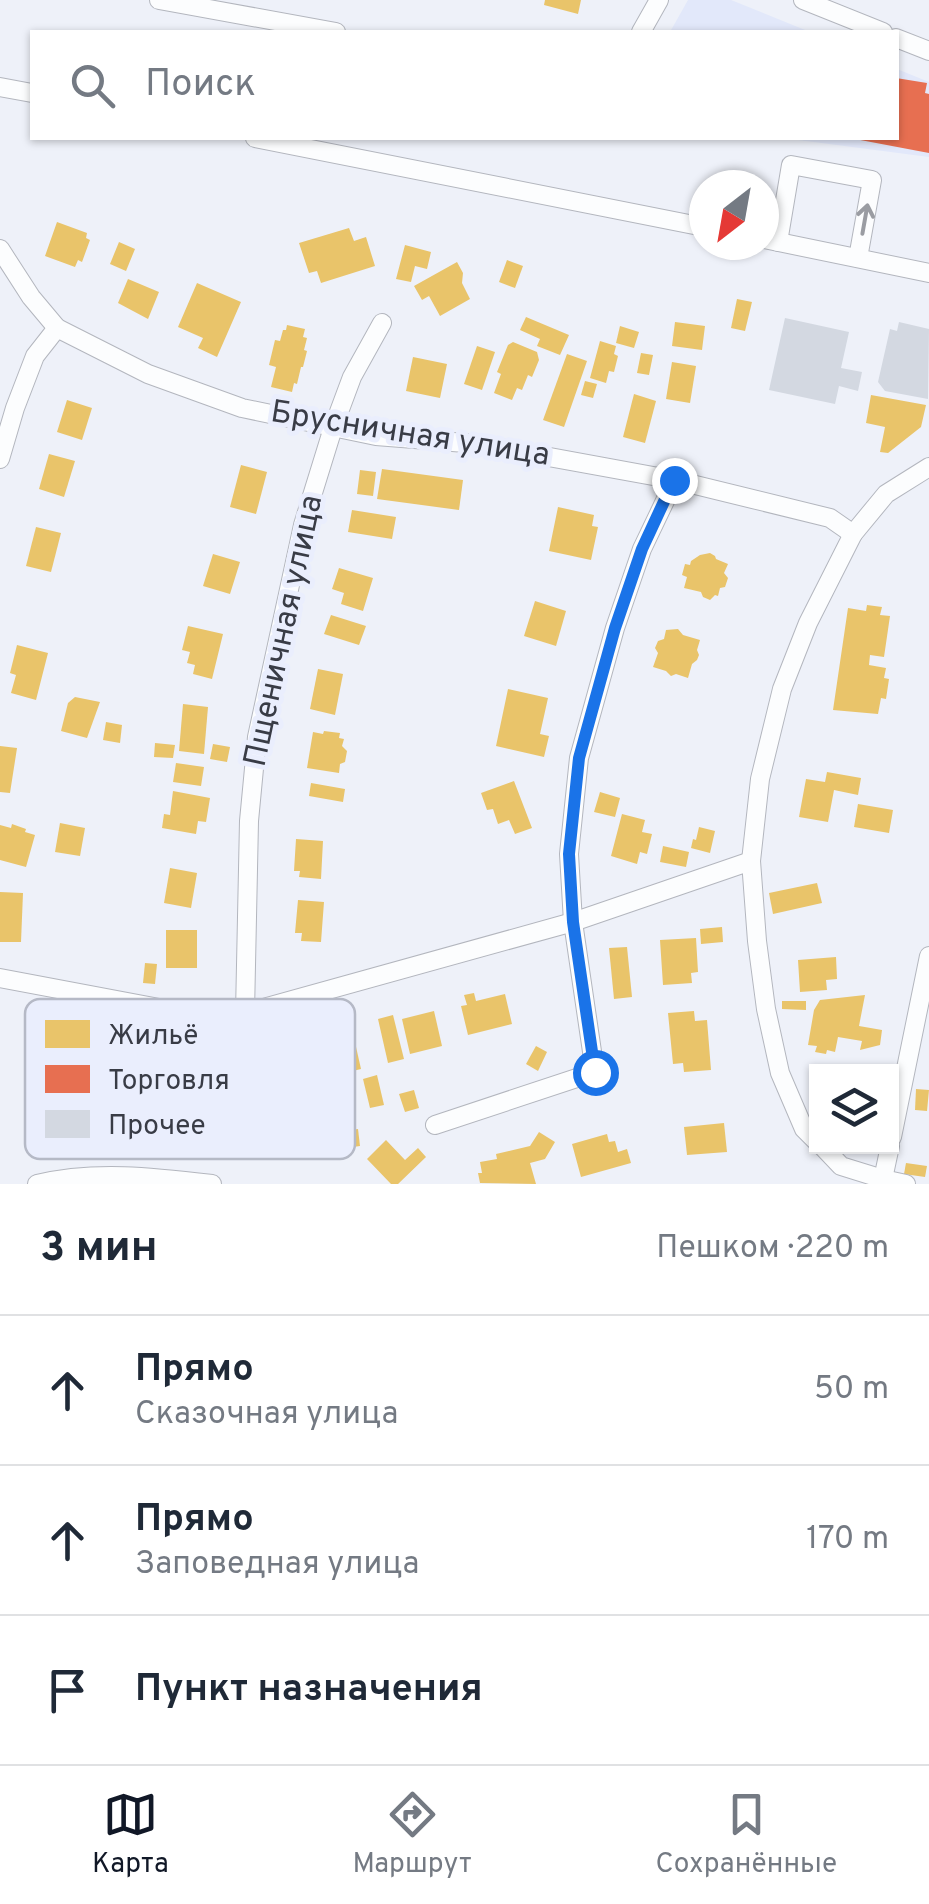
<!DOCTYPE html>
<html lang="ru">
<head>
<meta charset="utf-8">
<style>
	:root { --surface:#fff; --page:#f2f2f3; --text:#1f2937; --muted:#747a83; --line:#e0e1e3; --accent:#111827 }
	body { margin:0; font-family:Overpass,sans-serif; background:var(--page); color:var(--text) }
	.controls { position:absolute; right:30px; bottom:30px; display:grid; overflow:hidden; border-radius:0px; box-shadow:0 2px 8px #0004 }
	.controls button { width:90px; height:90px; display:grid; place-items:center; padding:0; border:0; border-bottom:2px solid var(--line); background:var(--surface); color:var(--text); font:50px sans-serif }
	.compass { position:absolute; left:689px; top:170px; width:90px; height:90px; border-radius:50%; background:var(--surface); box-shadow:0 2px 8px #0004; rotate:211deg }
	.stop { position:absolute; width:30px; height:30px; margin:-22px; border:8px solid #1a73e8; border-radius:50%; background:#fff }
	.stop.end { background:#1a73e8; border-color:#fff; box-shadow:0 2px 10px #0008 }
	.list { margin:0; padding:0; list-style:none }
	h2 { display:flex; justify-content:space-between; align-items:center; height:130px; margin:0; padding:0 40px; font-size:42px }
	h2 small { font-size:32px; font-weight:400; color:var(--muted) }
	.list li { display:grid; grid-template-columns:65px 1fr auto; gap:30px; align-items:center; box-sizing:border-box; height:150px; padding:0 40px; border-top:2px solid var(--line) }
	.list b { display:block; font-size:38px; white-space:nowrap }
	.list p { margin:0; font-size:32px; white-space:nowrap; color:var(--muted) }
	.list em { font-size:32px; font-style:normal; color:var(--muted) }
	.icon { flex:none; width:55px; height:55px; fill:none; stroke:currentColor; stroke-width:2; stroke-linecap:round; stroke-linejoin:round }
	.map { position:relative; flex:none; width:929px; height:1184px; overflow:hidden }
	.search { position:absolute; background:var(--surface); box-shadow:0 2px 8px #0004; left:30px; right:30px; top:30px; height:110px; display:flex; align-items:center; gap:25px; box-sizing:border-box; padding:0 35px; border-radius:0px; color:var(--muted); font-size:38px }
	.sheet { height:580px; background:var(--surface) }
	nav { display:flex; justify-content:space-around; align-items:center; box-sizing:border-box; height:140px; border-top:2px solid var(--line); background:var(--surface); font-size:28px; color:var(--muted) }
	nav a { display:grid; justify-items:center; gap:5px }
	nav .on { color:var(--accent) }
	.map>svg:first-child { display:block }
	.built { fill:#e2e8fa }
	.homes { fill:#e9c46a }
	.shops { fill:#e76f51 }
	.building { fill:#d3d8e1 }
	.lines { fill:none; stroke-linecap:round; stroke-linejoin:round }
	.minor-casing { stroke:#b3b6be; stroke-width:20 }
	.minor { stroke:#fcfdfe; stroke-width:18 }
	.oneway { stroke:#9a9ca2 }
	.route { stroke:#1a73e8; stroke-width:12 }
	.labels { text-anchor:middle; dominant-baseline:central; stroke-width:10; stroke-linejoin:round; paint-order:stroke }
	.street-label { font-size:32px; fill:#393c46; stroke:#eaeefd }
	.key { fill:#eaeefd; stroke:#b5b9c6; stroke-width:2.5 }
	.key-label { font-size:28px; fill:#393c46 }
</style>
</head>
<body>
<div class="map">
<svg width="929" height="1184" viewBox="0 0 929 1184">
	<rect width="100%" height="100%" fill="#eef1f9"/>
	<g class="built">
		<path d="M688,0H731L810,32H670Z"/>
		<path d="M897,69L929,82V157L783,138H896Z"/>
	</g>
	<g class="homes">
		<path d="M545,0H581L578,14L544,5Z"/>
		<path d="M57,222L87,233L86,238L90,240L82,262L78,260L75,267L45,256Z"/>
		<path d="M349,228L354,241L366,237L375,266L321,283L317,271L309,273L299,243Z"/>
		<path d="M119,242L135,249L126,271L110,264Z"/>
		<path d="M405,245L431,252L427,269L415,266L411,282L396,279Z"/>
		<path d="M507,260L523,266L515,288L499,282Z"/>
		<path d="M457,262L463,273L462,283L470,299L440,316L429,296L422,300L414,286Z"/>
		<path d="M128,279L159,292L148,319L118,303Z"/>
		<path d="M197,283L241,302L217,357L198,348L203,338L178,327Z"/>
		<path d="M737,299L752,302L745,331L731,328Z"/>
		<path d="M526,317L569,335L560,355L537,346L540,339L520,330Z"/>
		<path d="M675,322L705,326L702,350L672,346Z"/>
		<path d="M287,325L305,329L303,337L307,338L304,350L307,351L303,367H301L297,384L294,383L292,392L271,387L276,367L269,365L275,340L280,341L283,330H286Z"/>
		<path d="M620,326L639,332L634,348L616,343Z"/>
		<path d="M600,341L616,346L614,354L618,356L614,372L609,371L606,383L590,378Z"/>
		<path d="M513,342L537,352L539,360L532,377L528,375L522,390L517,388L512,400L494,393L501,374L497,372L508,345Z"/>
		<path d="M477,346L495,352L482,390L464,384Z"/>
		<path d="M641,353L653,355L649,375L637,373Z"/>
		<path d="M567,354L587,361L564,427L543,420Z"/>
		<path d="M413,357L447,364L440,398L406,391Z"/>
		<path d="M672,362L696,366L690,403L666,399Z"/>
		<path d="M585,381L597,384L593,398L581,395Z"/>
		<path d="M634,394L656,401L645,443L623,437Z"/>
		<path d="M871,395L926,405L921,427L888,453L880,452L885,427L866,423Z"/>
		<path d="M67,400L92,408L82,440L57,432Z"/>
		<path d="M49,454L75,461L64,497L39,489Z"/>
		<path d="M241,465L267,472L256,514L230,507Z"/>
		<path d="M382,469L463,480L459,510L377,499Z"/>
		<path d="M360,470L376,472L373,496L357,494Z"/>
		<path d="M558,507L594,515L592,526L598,527L591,560L549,551Z"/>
		<path d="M352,510L396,517L392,539L348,532Z"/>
		<path d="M36,527L61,533L51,572L26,566Z"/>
		<path d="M710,553L715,556L716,559L728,564L724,573L728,578L725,587L720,588L718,596L715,595L710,600L703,597L701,592L684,588L687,577L682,575L685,564L690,565L691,561L700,555Z"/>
		<path d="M213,554L240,562L230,594L203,586Z"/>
		<path d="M339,568L373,578L363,611L341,604L344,593L332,589Z"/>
		<path d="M535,601L566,611L556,646L524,636Z"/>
		<path d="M867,605L882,607L880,615L890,616L884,657L870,655L869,665L886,668L884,678L889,679L886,699L881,698L878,714L833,710L848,608L866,611Z"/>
		<path d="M331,615L366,626L359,645L324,634Z"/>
		<path d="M188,626L223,634L212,679L193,674L195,665L187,663L190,652L182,650Z"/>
		<path d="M678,629L683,635L700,640L697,650L699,655L697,660L692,664L688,678L676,674L671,676L666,671L653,667L658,653L655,648L658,641L664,639L666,630Z"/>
		<path d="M17,645L48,653L36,700L11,693L16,675L10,673Z"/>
		<path d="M318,669L343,674L335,715L310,709Z"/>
		<path d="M508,689L548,698L540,734L549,736L544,757L496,746Z"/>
		<path d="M75,697L100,702L87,738L61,731L68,703Z"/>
		<path d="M183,704L208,707L204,754L179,751Z"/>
		<path d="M106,722L122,725L120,743L103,740Z"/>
		<path d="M324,731L340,733L339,738L344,739L342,746L347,751L345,762L340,764L339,773L307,768L313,732L323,734Z"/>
		<path d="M155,743L175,745L173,758L154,757Z"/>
		<path d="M213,744L230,747L227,762L210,759Z"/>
		<path d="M0,746L17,748L10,793L0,792Z"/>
		<path d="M176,763L204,767L201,786L173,782Z"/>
		<path d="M827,772L861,778L858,795L834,790L828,822L799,817L806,779L825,782Z"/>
		<path d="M514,781L532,828L515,834L509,820L498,824L493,809L487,810L481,793Z"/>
		<path d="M311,783L345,789L343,802L309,796Z"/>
		<path d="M173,791L210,798L206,822L198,821L196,834L162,828L164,814L170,815Z"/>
		<path d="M600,792L620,798L615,817L594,812Z"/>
		<path d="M858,804L893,810L889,833L854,827Z"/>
		<path d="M622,814L645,820L642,832L652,834L647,854L640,852L637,864L611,856Z"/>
		<path d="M60,823L85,828L80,856L55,852Z"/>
		<path d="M12,824L26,829L25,832L35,835L26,867L0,860V825L11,828Z"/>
		<path d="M699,827L715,831L710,853L691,848L693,839L696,840Z"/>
		<path d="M296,839L323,841L321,879L299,877L300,871H294Z"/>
		<path d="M663,846L689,852L686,867L660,862Z"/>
		<path d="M170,868L197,873L191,908L164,903Z"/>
		<path d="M817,883L822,903L773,914L769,893Z"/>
		<path d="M0,892L23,893L21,942H0Z"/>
		<path d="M298,900L324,902L321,942L301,941L302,933H295Z"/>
		<path d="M722,927L723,942L701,944L700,929Z"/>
		<rect x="166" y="930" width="31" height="38"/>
		<path d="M696,938L698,972L691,973L692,983L663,985L660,940Z"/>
		<path d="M627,947L632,997L614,999L609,948Z"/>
		<path d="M836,957L837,979L826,980L827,990L800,992L798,960Z"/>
		<path d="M145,963L157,964L155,984L143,983Z"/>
		<path d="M474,993L476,1001L505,994L512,1024L468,1035L461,1006L467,1005L464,995Z"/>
		<path d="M865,995L859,1026L882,1030L880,1045L860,1050L862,1041L838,1037L835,1052L827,1050L826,1054L815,1052L817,1046L808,1045L814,1010L820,1000Z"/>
		<path d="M782,1001H806V1010L782,1009Z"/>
		<path d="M434,1011L442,1046L410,1054L402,1019Z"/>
		<path d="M694,1011L695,1021L707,1020L711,1070L684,1072L683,1063L673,1064L668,1013Z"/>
		<path d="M393,1015L404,1059L388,1063L378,1019Z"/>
		<path d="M354,1038L361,1069L328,1077L321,1046Z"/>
		<path d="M536,1046L547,1052L538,1071L526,1064Z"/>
		<path d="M377,1075L384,1105L370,1108L363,1079Z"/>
		<path d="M916,1089L929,1090L927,1111L915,1110Z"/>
		<path d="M414,1090L419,1108L405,1112L399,1094Z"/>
		<path d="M724,1123L727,1152L687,1155L684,1127Z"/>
		<path d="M358,1129L360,1146L326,1151L324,1133Z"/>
		<path d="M539,1132L555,1142L545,1159L530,1163L536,1184L480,1183L478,1173H482L480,1162L497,1159L496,1154L530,1146Z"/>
		<path d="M607,1134L609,1142L615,1141L618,1152L627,1149L631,1163L581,1177L572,1144Z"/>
		<path d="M386,1140L405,1160L418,1148L426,1157L398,1184H391L367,1159Z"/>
		<path d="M906,1163L927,1166L925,1177L904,1174Z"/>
	</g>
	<path class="shops" d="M896,78L927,83L925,93L929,94V153L855,139V138H896Z"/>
	<g class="building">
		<path d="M785,318L849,332L841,368L862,372L858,391L839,386L835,404L769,390Z"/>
		<path d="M899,322L929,329L928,399L885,391L878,382L890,329L897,331Z"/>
	</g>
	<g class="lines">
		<g class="minor-casing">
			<g id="minor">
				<path d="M159,0L336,32"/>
				<path d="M803,0L883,32"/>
				<path d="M641,32L659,0"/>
				<path d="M896,38L929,51"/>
				<path d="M0,87L32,93"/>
				<path d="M255,138L704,227"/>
				<path d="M764,239L929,273"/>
				<path d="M778,242L791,165L872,180L858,258"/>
				<path d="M0,249L31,297L57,328"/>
				<path d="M0,459L15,408L35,356L57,328L148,374L242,408L376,436L478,444L675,480L830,518L853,534"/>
				<path d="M0,978L191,1014L222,1017L245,1013L573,922L751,861"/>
				<path d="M245,1013L249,821L257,737L303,525L333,428L352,377L382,323"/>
				<path d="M435,1125L595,1072L573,922L569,854L579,758L615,628L642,549L675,480"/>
				<path d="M892,1137L929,956"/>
				<path d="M816,1141L804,1129L780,1073L766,1009L757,941L751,861L760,779L782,689L808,623L853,534L886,494L929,467"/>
				<path d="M822,1146L841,1166L883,1179L906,1184"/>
				<path d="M883,1179L890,1146"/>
				<path d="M37,1184C94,1170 154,1177 212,1184"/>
			</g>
		</g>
		<use href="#minor" class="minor"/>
	</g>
	<defs><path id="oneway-shaft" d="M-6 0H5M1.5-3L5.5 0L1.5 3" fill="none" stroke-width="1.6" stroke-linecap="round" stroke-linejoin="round" transform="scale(2.5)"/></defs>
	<use class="oneway" href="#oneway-shaft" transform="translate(865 219) rotate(-80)"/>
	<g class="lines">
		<path class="route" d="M595,1072L573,922L569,854L579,758L615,628L642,549L674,480"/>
	</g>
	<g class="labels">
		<g class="street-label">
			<text transform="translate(410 435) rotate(9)">Брусничная улица</text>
			<text transform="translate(285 631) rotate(-78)">Пщеничная улица</text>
		</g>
	</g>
	<rect x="25" y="999" width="330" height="160" rx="15" class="key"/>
	<rect x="45" y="1020" width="45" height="28" fill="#e9c46a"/>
	<rect x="45" y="1065" width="45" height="28" fill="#e76f51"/>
	<rect x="45" y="1110" width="45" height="28" fill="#d3d8e1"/>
	<g class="key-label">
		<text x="108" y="1044">Жильё</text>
		<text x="108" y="1089">Торговля</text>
		<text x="108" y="1134">Прочее</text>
	</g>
</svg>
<div class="controls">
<button><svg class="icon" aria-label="layers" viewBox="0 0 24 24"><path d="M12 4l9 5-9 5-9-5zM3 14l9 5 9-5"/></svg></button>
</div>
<svg class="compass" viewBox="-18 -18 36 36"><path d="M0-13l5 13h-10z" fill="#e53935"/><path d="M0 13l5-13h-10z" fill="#747a83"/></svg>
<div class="stop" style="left:595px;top:1072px"></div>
<div class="stop end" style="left:674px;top:480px"></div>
<div class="search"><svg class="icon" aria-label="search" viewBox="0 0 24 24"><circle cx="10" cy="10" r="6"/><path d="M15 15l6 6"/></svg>Поиск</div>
</div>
<section class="sheet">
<h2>3 мин<small>Пешком · 220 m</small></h2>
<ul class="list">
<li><svg class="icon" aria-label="ahead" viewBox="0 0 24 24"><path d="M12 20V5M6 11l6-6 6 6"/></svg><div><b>Прямо</b><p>Сказочная улица</p></div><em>50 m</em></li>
<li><svg class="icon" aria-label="ahead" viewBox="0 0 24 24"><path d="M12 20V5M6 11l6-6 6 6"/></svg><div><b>Прямо</b><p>Заповедная улица</p></div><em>170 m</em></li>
<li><svg class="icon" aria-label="arrive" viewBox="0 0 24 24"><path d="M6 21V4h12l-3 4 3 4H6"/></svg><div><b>Пункт назначения</b></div></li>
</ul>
</section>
<nav>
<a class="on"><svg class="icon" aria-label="map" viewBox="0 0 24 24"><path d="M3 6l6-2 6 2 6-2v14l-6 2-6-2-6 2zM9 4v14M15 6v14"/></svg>Карта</a>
<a><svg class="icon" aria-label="directions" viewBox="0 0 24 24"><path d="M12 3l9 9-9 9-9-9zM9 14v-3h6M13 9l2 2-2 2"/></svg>Маршрут</a>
<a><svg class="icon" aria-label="saved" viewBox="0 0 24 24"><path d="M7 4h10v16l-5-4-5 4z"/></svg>Сохранённые</a>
</nav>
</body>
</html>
